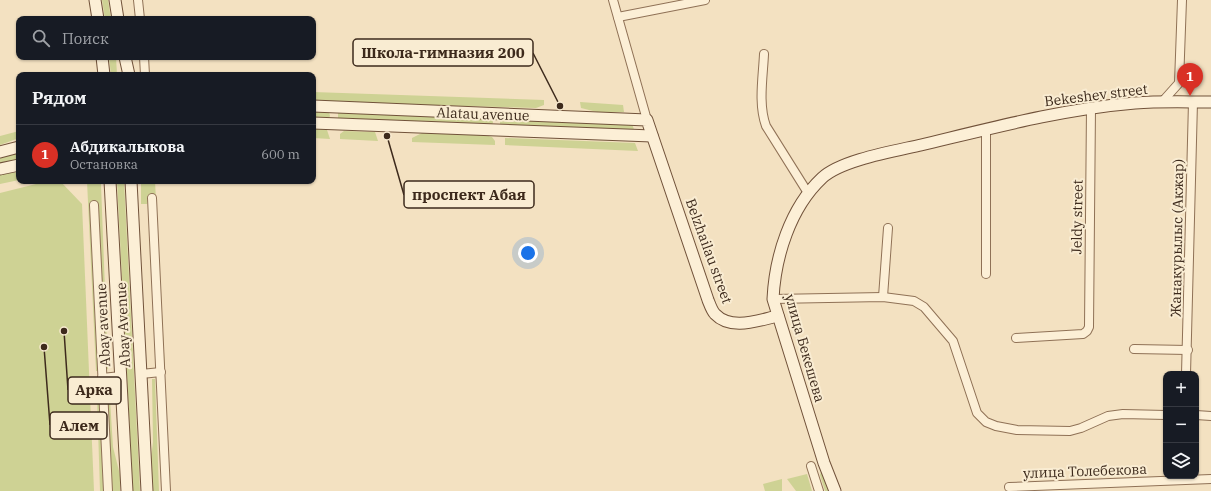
<!DOCTYPE html>
<html lang="ru">
<head>
<meta charset="utf-8">
<style>
	:root { --surface:#171b24; --page:#20242c; --text:#f1f3f6; --muted:#9ea1a6; --line:#363941; --accent:#d93025 }
	body { margin:0; font-family:"IBM Plex Serif",serif; background:var(--page); color:var(--text) }
	.controls { position:absolute; right:12px; bottom:12px; display:grid; overflow:hidden; border-radius:8px; box-shadow:0 1px 3px #0004 }
	.controls button { width:36px; height:36px; display:grid; place-items:center; padding:0; border:0; border-bottom:1px solid var(--line); background:var(--surface); color:var(--text); font:20px sans-serif }
	.you { position:absolute; left:528px; top:253px; width:14px; height:14px; margin:-10px; border:3px solid #fff; border-radius:50%; background:#1a73e8; box-shadow:0 0 0 6px #1a73e833 }
	.badge { display:grid; place-items:center; width:26px; height:26px; border-radius:50%; background:var(--accent); color:#fff; font-size:13px; font-weight:700 }
	.pin { position:absolute; translate:-50% -33px; filter:drop-shadow(0 1px 2px #0008) }
	.pin::after { content:''; position:absolute; top:21px; width:14px; height:12px; background:inherit; clip-path:polygon(0 0,100% 0,50% 100%) }
	.list { margin:0; padding:0; list-style:none }
	h2 { display:flex; justify-content:space-between; align-items:center; height:52px; margin:0; padding:0 16px; font-size:17px }
	h2 small { font-size:13px; font-weight:400; color:var(--muted) }
	.list li { display:grid; grid-template-columns:26px 1fr auto; gap:12px; align-items:center; box-sizing:border-box; height:60px; padding:0 16px; border-top:1px solid var(--line) }
	.list b { display:block; font-size:15px; white-space:nowrap }
	.list p { margin:0; font-size:13px; white-space:nowrap; color:var(--muted) }
	.list em { font-size:13px; font-style:normal; color:var(--muted) }
	.icon { flex:none; width:22px; height:22px; fill:none; stroke:currentColor; stroke-width:2; stroke-linecap:round; stroke-linejoin:round }
	.map { position:relative; flex:none; width:1211px; height:491px; overflow:hidden }
	.search { position:absolute; background:var(--surface); box-shadow:0 1px 3px #0004; left:16px; top:16px; width:300px; height:44px; display:flex; align-items:center; gap:10px; box-sizing:border-box; padding:0 14px; border-radius:8px; color:var(--muted); font-size:15px }
	.panel { position:absolute; background:var(--surface); box-shadow:0 1px 3px #0004; left:16px; top:72px; width:300px; height:112px; border-radius:8px }
	.map>svg:first-child { display:block }
	.green { fill:#ced294 }
	.lines { fill:none; stroke-linecap:round; stroke-linejoin:round }
	.street-casing { stroke:#8f7156; stroke-width:10 }
	.secondary-casing { stroke:#71523a; stroke-width:13 }
	.street { stroke:#fcefd6; stroke-width:8 }
	.secondary { stroke:#fcefd6; stroke-width:11 }
	.labels { text-anchor:middle; dominant-baseline:central; stroke-width:4; stroke-linejoin:round; paint-order:stroke }
	.street-label { font-size:14px; fill:#3d2a1c; stroke:#f9ecd2 }
	.leader { fill:none; stroke:#3d2a1c; stroke-width:1.5 }
	.callout-dot { fill:#3d2a1c; stroke:#f9ecd2; stroke-width:1.5 }
	.callout { fill:#f9ecd2; stroke:#3d2a1c; stroke-width:1.5 }
	.callout-label { font-size:15px; text-anchor:middle; font-weight:bold; fill:#3d2a1c }
</style>
</head>
<body>
<div class="map">
<svg width="1211" height="491" viewBox="0 0 1211 491">
	<rect width="100%" height="100%" fill="#f3e1c1"/>
	<g class="green">
		<path d="M102,0H108L111,19H105Z"/>
		<path d="M109,57H116L117,75H111Z"/>
		<path d="M313,92L544,100V105L536,108L313,102Z"/>
		<path d="M580,102L623,105L624,112H597L581,108Z"/>
		<path d="M313,110L329,112L330,116L329,118L313,119Z"/>
		<path d="M341,111L493,119V123L491,125L341,120L338,118V113Z"/>
		<path d="M500,119L632,124L635,132L503,126L500,124Z"/>
		<path d="M313,128L327,130L330,139L313,138Z"/>
		<path d="M19,131V138L0,145V136Z"/>
		<path d="M344,131L375,132L378,141L340,139V134Z"/>
		<path d="M426,131L485,135L492,137L495,141V145L412,142V138Z"/>
		<path d="M505,138L635,143L638,151L505,145Z"/>
		<path d="M19,152V161L0,165V156Z"/>
		<path d="M19,172V180L0,184V174Z"/>
		<path d="M48,181H60L82,204L94,491H0V193Z"/>
		<path d="M87,181H100L101,184L108,369L105,370L97,201H92L99,371H96Z"/>
		<path d="M117,181H124L140,491H133Z"/>
		<path d="M141,181H155L165,371L163,372L154,197H147V204H141Z"/>
		<path d="M152,379H155L159,491H150L149,475L153,442Z"/>
		<path d="M106,384H109L113,447L120,475V491H110Z"/>
		<path d="M97,398H101L105,491H100Z"/>
		<path d="M822,469L830,491H825L820,475Z"/>
		<path d="M807,474L812,491H796L787,479Z"/>
		<path d="M782,479V491H765L763,484Z"/>
	</g>
	<g class="lines">
		<g class="street-casing">
			<g id="street">
				<path d="M138,0L140,19"/>
				<path d="M613,0L647,120"/>
				<path d="M618,17L705,0"/>
				<path d="M764,54C763,77 758,104 766,126L808,193"/>
				<path d="M144,57L145,75"/>
				<path d="M1162,102L1179,83L1182,0"/>
				<path d="M986,130V274"/>
				<path d="M152,198L166,491"/>
				<path d="M94,205L108,491"/>
				<path d="M883,297L888,228"/>
				<path d="M773,299L883,297L914,301L924,307L953,341L977,413L986,422L996,426L1017,430L1070,431L1081,428L1108,416L1123,414L1166,415"/>
				<path d="M1016,338L1083,334L1087,331L1089,327L1091,108"/>
				<path d="M1134,349L1188,350"/>
				<path d="M141,374L161,372"/>
				<path d="M1186,374L1193,102"/>
				<path d="M102,378L121,376"/>
				<path d="M1196,415L1211,416"/>
				<path d="M811,466L819,491"/>
				<path d="M1009,487L1211,479"/>
			</g>
		</g>
		<g class="secondary-casing">
			<g id="secondary">
				<path d="M95,0L98,19"/>
				<path d="M115,0L118,19"/>
				<path d="M102,57L104,75"/>
				<path d="M125,57L129,75"/>
				<path d="M313,106L647,120L708,300C710,305 712,311 715,314C731,331 759,320 778,316"/>
				<path d="M313,123L652,136"/>
				<path d="M0,152L19,147"/>
				<path d="M0,169L19,165"/>
				<path d="M110,181L127,491"/>
				<path d="M131,181L147,491"/>
				<path d="M835,491L824,463L773,299C775,257 790,208 822,178C841,160 895,151 921,145C992,128 1063,109 1135,103C1160,101 1186,102 1211,102"/>
			</g>
		</g>
		<use href="#street" class="street"/>
		<use href="#secondary" class="secondary"/>
	</g>
	<g class="labels">
		<g class="street-label">
			<text transform="translate(1096 95) rotate(-7)">Bekeshev street</text>
			<text transform="translate(483 114) rotate(2)">Alatau avenue</text>
			<text transform="translate(1077 217) rotate(-89)">Jeldy street</text>
			<text transform="translate(1177 238) rotate(-89)">Жанакурылыс (Акжар)</text>
			<text transform="translate(709 251) rotate(70)">Belzhailau street</text>
			<text transform="translate(103 325) rotate(-93)">Abay avenue</text>
			<text transform="translate(123 325) rotate(-93)">Abay Avenue</text>
			<text transform="translate(805 348) rotate(74)">улица Бекешева</text>
			<text transform="translate(1085 471) rotate(-2)">улица Толебекова</text>
		</g>
	</g>
	<path class="leader" d="M560 106L533 53M387 136L404 195M64 331L68 390M44 347L50 425"/>
	<g class="callout-dot">
		<circle cx="560" cy="106" r="4"/>
		<circle cx="387" cy="136" r="4"/>
		<circle cx="64" cy="331" r="4"/>
		<circle cx="44" cy="347" r="4"/>
	</g>
	<g class="callout">
		<rect x="353" y="39" width="180" height="27" rx="4"/>
		<rect x="404" y="181" width="130" height="27" rx="4"/>
		<rect x="68" y="377" width="53" height="27" rx="4"/>
		<rect x="50" y="412" width="57" height="27" rx="4"/>
	</g>
	<g class="callout-label">
		<text x="443" y="58">Школа-гимназия 200</text>
		<text x="469" y="200">проспект Абая</text>
		<text x="94" y="395">Арка</text>
		<text x="79" y="431">Алем</text>
	</g>
</svg>
<div class="controls">
<button>+</button>
<button>−</button>
<button><svg class="icon" aria-label="layers" viewBox="0 0 24 24"><path d="M12 4l9 5-9 5-9-5zM3 14l9 5 9-5"/></svg></button>
</div>
<div class="you"></div>
<div class="pin badge" style="left:1190px;top:96px">1</div>
<div class="search"><svg class="icon" aria-label="search" viewBox="0 0 24 24"><circle cx="10" cy="10" r="6"/><path d="M15 15l6 6"/></svg>Поиск</div>
<section class="panel">
<h2>Рядом<small></small></h2>
<ul class="list">
<li><span class="badge">1</span><div><b>Абдикалыкова</b><p>Остановка</p></div><em>600 m</em></li>
</ul>
</section>
</div>
</body>
</html>
